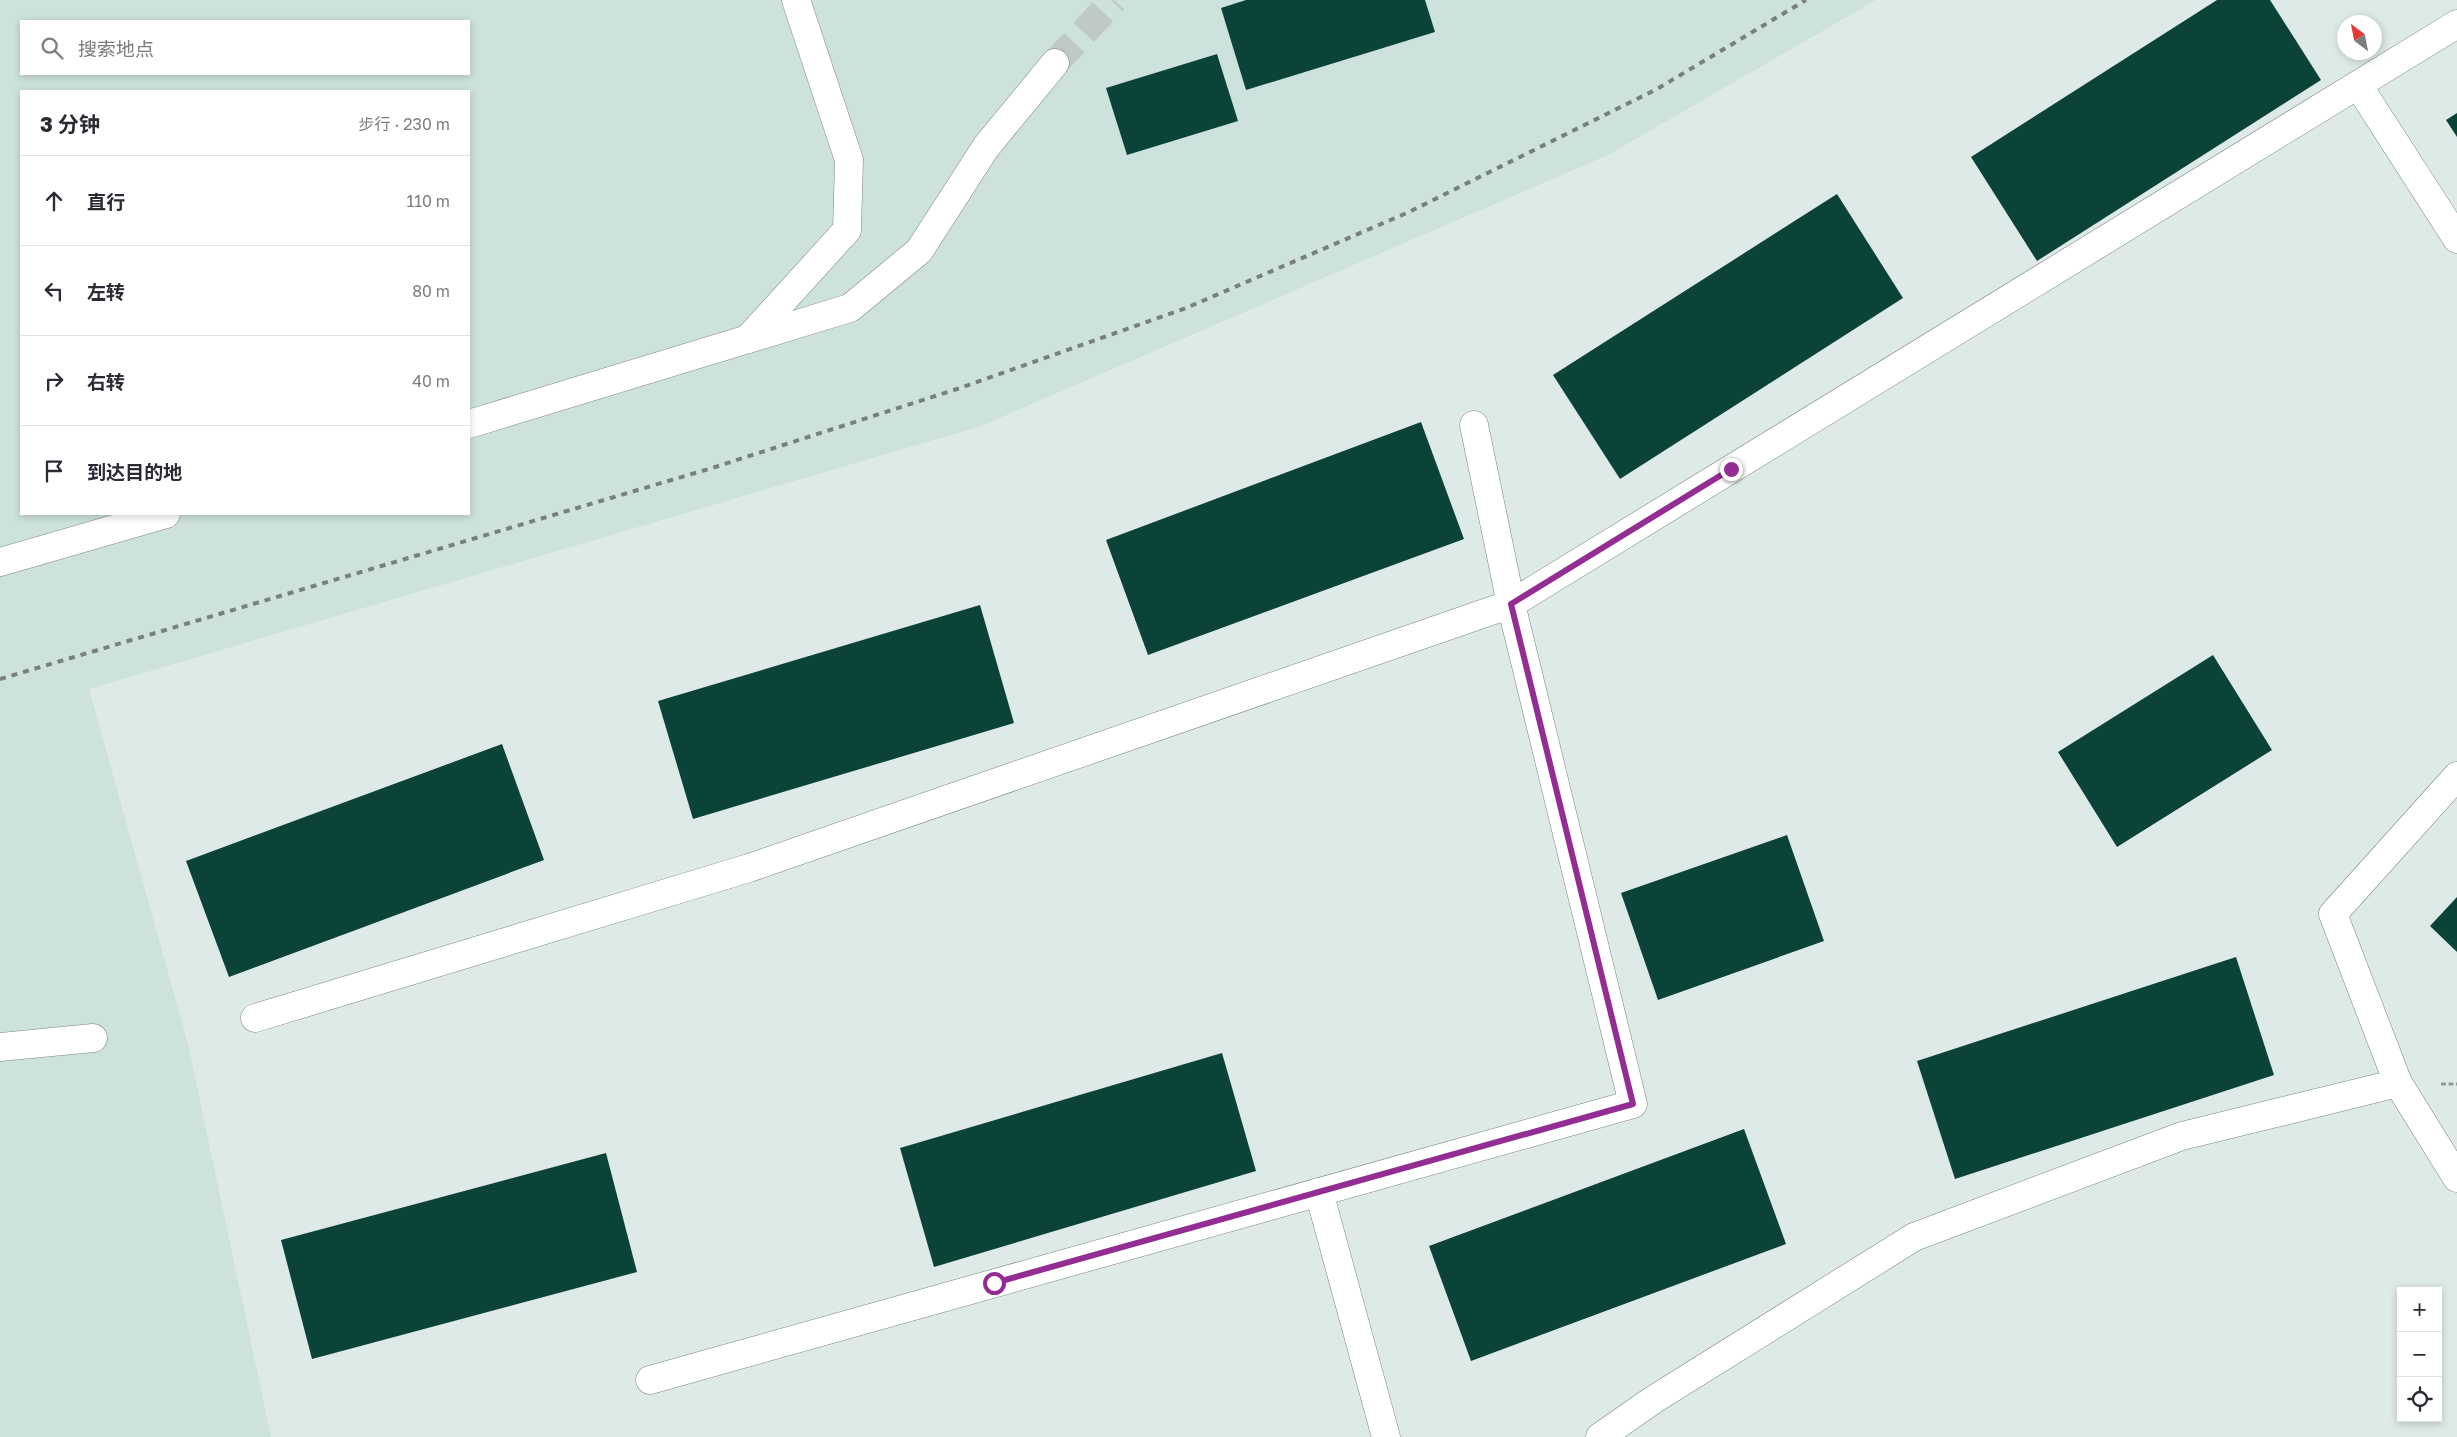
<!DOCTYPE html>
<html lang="zh">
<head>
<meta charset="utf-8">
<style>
	:root { --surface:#fff; --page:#f2f2f3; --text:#2b2b33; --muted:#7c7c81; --line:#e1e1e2 }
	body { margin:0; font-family:"Golos Text","Noto Sans SC",sans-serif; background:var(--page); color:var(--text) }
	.controls { position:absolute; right:15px; bottom:15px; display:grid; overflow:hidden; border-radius:0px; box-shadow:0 2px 8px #0003 }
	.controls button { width:45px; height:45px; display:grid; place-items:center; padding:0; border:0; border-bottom:1px solid var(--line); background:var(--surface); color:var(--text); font:25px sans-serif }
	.compass { position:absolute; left:2337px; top:15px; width:45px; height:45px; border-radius:50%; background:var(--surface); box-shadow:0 2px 8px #0003; rotate:328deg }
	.stop { position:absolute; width:15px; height:15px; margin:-11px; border:4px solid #932d93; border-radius:50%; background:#fff }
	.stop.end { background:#932d93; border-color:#fff; box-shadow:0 1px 5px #0008 }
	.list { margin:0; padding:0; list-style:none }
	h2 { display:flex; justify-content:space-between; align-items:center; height:65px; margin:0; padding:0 20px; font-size:21px }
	h2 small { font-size:16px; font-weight:400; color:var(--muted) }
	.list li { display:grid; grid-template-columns:32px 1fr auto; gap:15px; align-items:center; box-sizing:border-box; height:90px; padding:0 20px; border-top:1px solid var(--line) }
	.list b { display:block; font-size:19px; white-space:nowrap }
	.list em { font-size:16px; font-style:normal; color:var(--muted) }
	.icon { flex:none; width:28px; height:28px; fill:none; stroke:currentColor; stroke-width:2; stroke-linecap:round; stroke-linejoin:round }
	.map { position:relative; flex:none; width:2457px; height:1437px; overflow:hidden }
	.search { position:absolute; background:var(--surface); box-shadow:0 2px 8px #0003; left:20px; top:20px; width:450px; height:55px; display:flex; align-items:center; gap:12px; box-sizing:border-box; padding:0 18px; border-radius:0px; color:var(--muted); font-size:19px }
	.panel { position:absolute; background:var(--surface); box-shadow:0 2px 8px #0003; left:20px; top:90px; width:450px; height:425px; border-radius:0px }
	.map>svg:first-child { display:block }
	.built { fill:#cde2dc; fill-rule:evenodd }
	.building { fill:#0c4339 }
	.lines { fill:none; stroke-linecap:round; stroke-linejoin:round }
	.minor-tunnel { stroke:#bfcac7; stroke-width:28; stroke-dasharray:28 14; stroke-linecap:butt }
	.minor-casing { stroke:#7b8582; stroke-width:29 }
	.path { stroke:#919a97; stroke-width:3; stroke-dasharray:5 2.5; stroke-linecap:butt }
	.minor { stroke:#fff; stroke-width:28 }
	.rail { stroke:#78807e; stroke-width:4; stroke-dasharray:6 6; stroke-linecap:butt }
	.route { stroke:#932d93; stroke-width:6 }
</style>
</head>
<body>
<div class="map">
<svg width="2457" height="1437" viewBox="0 0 2457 1437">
	<rect width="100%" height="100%" fill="#deeae7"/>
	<path class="built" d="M0,0H1876L1608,155L981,426L89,689L188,1044L271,1437H0ZM21,21H469V74H21ZM21,91H469V514H21Z"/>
	<g class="building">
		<path d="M1246,0H1425L1435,32L1246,90L1221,8Z"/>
		<path d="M2217,0H2270L2321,80L2037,261L1971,157Z"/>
		<path d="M1217,54L1238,121L1127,155L1106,88Z"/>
		<path d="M2457,113V137L2446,120Z"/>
		<path d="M1837,194L1903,298L1620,479L1553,375Z"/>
		<path d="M1421,422L1464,539L1148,655L1106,540Z"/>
		<path d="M980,605L1014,723L693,819L658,701Z"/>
		<path d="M2213,655L2272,750L2117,847L2058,752Z"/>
		<path d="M502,744L544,860L229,977L186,861Z"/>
		<path d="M1787,835L1824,941L1658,1000L1621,893Z"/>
		<path d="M2457,897V952L2430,926Z"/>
		<path d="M2236,957L2274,1075L1955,1179L1917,1061Z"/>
		<path d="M1222,1053L1256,1171L934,1267L900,1148Z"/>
		<path d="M1744,1129L1786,1244L1471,1361L1429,1246Z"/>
		<path d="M606,1153L637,1272L312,1359L281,1240Z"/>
	</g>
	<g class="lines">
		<path class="minor-tunnel" d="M1055,63L1114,0"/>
		<g class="minor-casing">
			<g id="minor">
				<path d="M2358,85L2457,239"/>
				<path d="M748,339L847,230L849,160L796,0"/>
				<path d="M469,424L850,308L919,251L986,147L1055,63"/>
				<path d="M0,562L166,514"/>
				<path d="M2457,776L2333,914L2398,1083L2457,1178"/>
				<path d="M255,1018L749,868L1511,604L2457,24"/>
				<path d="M0,1047L93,1038"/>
				<path d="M1319,1192L1386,1437"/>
				<path d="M650,1380L1633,1104L1511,604L1474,425"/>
				<path d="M1600,1437L1653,1400L1914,1237L2182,1136L2398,1083"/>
			</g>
		</g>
		<path class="path" d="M2441,1084H2457"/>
		<use href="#minor" class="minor"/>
		<path class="rail" d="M0,679L712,468L957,389L1186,308L1409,212L1657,89L1806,0"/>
	</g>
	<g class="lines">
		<path class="route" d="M994,1283L1633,1104L1511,604L1731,469"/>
	</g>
</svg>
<div class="controls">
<button>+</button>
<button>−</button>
<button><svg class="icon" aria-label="locate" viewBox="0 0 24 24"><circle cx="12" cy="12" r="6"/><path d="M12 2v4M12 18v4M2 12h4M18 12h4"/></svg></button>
</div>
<svg class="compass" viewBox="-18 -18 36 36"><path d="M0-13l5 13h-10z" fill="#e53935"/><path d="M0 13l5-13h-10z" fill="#7c7c81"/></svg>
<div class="stop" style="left:994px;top:1283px"></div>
<div class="stop end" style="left:1731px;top:469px"></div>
<div class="search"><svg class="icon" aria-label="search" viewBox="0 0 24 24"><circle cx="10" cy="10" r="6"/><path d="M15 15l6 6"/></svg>搜索地点</div>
<section class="panel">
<h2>3 分钟<small>步行 · 230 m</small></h2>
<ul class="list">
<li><svg class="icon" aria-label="ahead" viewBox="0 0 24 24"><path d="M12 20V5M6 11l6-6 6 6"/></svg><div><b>直行</b></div><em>110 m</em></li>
<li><svg class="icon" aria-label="left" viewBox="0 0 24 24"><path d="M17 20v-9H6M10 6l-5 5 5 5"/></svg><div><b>左转</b></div><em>80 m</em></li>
<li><svg class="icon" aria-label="right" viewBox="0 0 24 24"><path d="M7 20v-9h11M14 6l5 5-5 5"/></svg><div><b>右转</b></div><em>40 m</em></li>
<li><svg class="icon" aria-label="arrive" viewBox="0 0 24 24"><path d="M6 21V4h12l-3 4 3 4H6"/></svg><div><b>到达目的地</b></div></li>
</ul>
</section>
</div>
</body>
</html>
